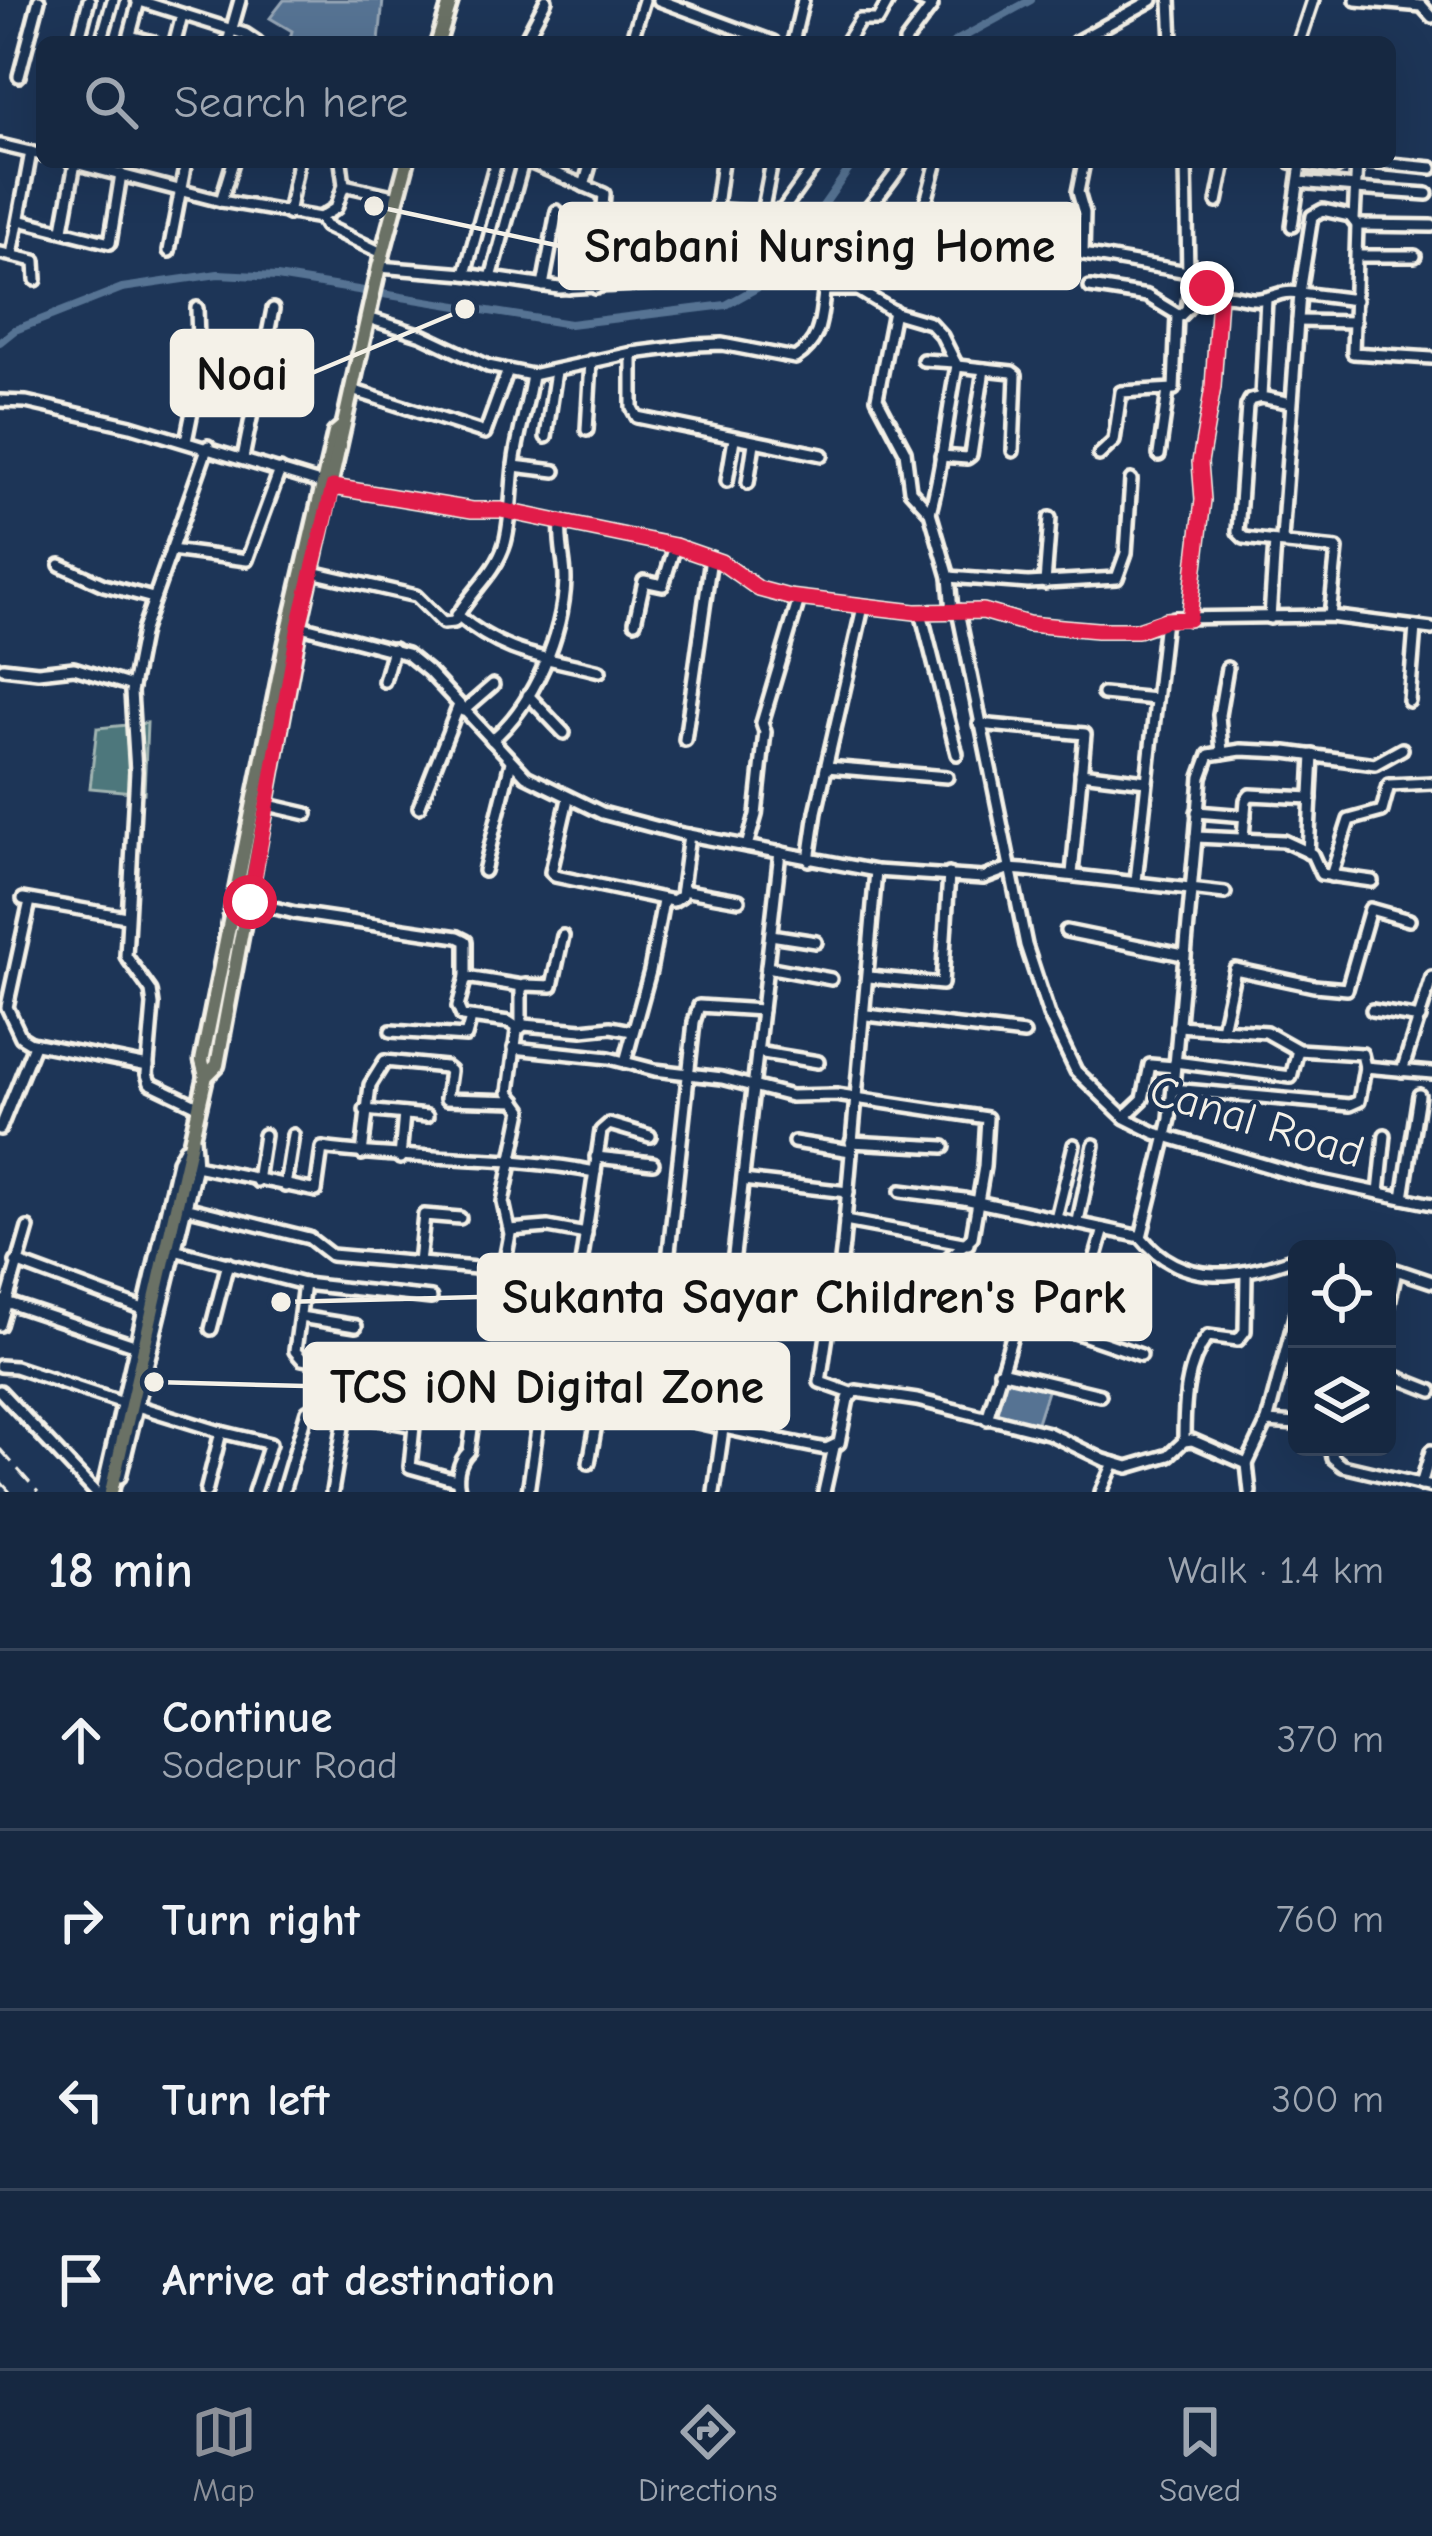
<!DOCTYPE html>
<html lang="en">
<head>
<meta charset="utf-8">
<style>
	:root { --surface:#162841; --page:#23344c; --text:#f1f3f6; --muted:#9ea6b1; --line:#35445a; --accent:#8c9099 }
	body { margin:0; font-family:"Comic Neue",sans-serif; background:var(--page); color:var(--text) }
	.controls { position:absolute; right:36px; bottom:36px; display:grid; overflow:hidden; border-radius:18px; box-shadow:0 12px 48px #0002 }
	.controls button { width:108px; height:108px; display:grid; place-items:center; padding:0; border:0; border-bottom:3px solid var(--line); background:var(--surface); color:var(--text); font:60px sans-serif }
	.stop { position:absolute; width:36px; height:36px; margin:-27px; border:9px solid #e11d48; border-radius:50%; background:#fff }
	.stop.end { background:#e11d48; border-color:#fff; box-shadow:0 3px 12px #0008 }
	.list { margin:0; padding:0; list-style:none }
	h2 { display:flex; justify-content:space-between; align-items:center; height:156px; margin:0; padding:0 48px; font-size:51px }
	h2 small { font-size:39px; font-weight:400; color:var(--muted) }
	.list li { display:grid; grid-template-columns:78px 1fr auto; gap:36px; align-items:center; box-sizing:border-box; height:180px; padding:0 48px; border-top:3px solid var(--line) }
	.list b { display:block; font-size:45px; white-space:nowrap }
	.list p { margin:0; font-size:39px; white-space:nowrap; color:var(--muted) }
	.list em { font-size:39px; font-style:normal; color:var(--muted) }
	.icon { flex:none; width:66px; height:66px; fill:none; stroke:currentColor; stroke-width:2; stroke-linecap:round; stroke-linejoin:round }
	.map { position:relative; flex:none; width:1432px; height:1492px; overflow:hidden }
	.search { position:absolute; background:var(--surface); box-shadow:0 12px 48px #0002; left:36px; right:36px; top:36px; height:132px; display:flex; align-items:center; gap:30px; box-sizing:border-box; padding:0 42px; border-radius:18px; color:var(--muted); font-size:45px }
	.sheet { height:876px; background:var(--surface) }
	nav { display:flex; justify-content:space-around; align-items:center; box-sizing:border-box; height:168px; border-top:3px solid var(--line); background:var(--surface); font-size:33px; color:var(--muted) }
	nav a { display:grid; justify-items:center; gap:6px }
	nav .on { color:var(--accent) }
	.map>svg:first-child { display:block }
	.green { fill:#4e777b; stroke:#a1b4b2; stroke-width:3 }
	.water { fill:#567393; stroke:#95a5b5; stroke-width:3 }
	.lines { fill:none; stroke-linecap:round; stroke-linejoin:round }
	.canal { stroke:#567393; stroke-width:8 }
	.minor-casing { stroke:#f4f1e8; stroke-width:18 }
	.major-casing { stroke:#f4f1e8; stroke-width:21 }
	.minor { stroke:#1d3557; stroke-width:9 }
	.major { stroke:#6a7165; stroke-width:12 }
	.rail { stroke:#f4f1e8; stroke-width:3; stroke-dasharray:18 9; stroke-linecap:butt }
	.route { stroke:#e11d48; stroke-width:15 }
	.labels { text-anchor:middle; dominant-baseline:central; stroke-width:9; stroke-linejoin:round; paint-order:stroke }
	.street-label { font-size:45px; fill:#f4f1e8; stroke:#1d3557 }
	.leader { fill:none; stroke:#f4f1e8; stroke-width:4.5 }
	.callout-dot { fill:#f4f1e8; stroke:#1d3557; stroke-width:4.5 }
	.callout { fill:#f4f1e8; stroke:#f4f1e8; stroke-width:4.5 }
	.callout-label { font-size:48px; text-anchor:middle; font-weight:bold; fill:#111 }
</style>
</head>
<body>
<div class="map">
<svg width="1432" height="1492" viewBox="0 0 1432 1492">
	<rect width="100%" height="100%" fill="#1d3557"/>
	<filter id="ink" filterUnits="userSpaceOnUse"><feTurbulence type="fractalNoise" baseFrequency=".00833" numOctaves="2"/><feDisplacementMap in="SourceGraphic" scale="24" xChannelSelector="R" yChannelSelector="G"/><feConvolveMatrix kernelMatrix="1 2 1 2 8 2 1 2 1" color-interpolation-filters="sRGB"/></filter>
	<g filter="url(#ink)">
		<path class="green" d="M147,723L144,793L90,788L97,728Z"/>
		<g class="water">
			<path d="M284,0H383L379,42H289L292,31L270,18Z"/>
			<path d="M1003,1376L1048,1388L1036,1425L993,1415Z"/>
		</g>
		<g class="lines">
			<g class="canal">
				<path d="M954,42L1031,0"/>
				<path d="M0,342L15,330L122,288L218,274L277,277L570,324L726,305L771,280L854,162"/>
			</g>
			<g class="minor-casing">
				<g id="minor">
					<path d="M137,0L245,34L257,42"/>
					<path d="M659,0L773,42"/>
					<path d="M1170,0L1172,42"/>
					<path d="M1356,0L1422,6L1432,17"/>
					<path d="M130,36L153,42"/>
					<path d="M78,42L89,0"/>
					<path d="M101,42L113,0"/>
					<path d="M128,42L139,1"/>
					<path d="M175,42L182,15"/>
					<path d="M228,42L240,0"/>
					<path d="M524,42L546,0"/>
					<path d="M631,42L644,0"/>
					<path d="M793,42L803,0"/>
					<path d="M846,42L860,20H878L889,0"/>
					<path d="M905,42L932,6L919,0"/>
					<path d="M1076,42L1152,0"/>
					<path d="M1299,42L1313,0"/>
					<path d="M19,76L39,0"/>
					<path d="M0,145L42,155"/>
					<path d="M71,162L221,201"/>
					<path d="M233,162L221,201L320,218L336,208L344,185"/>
					<path d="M341,162L344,185L397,197"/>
					<path d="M529,162L604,194L601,232L607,246L662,258"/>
					<path d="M722,162L716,206L722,210L762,213L772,162"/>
					<path d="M1084,162L1078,192L1084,213L1083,254L1182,271L1188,274L1191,285L1207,288L1219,296"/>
					<path d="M1186,162L1188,274"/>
					<path d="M1291,162L1334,169L1347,162"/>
					<path d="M1369,162L1432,168"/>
					<path d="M1299,182L1356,187"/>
					<path d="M584,186L591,162"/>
					<path d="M1356,189L1427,194"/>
					<path d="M1217,202L1225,162"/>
					<path d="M762,213L782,211L817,162"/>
					<path d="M288,214L298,162"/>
					<path d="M320,218L325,226L382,253"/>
					<path d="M1354,219L1357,162"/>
					<path d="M19,220L110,243L121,174"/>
					<path d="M1357,225L1432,226"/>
					<path d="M1292,226L1301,164"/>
					<path d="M63,229L75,163"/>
					<path d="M852,233L912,253"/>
					<path d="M169,251L186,162"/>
					<path d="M0,253L35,261L36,280"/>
					<path d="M12,255L31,152"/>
					<path d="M1357,256H1415"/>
					<path d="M379,267L465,274L496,162"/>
					<path d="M465,274L559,288L695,281"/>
					<path d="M491,278L523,162"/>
					<path d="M543,286L557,211"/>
					<path d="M1090,287L1147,296L1180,316L1187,309L1191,285"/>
					<path d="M569,288L581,220"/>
					<path d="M596,288L603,240"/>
					<path d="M826,290H858L873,269L908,267L936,165"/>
					<path d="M858,290L896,313L930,323L942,336L957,366"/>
					<path d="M1266,299L1261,397L1291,403"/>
					<path d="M894,311L877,398L905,451L910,490L930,512L949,577L952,611"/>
					<path d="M368,318L422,335L488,366L532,375L632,353L695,345L722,344L795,358C829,336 818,306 828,273C841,232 881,199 903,162"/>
					<path d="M1298,321L1355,322"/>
					<path d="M632,353V408L637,417L822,455"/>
					<path d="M923,360L955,362"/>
					<path d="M199,369L260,376"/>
					<path d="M352,390L485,433L508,370"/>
					<path d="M1261,397L1250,400L1247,406L1238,532L1244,538L1284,543"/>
					<path d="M0,401L26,402L131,426L333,487L472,510H501L675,546L721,562L759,589L789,597L915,612L983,611L1028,624L1097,630H1138L1174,618L1330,616L1432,629"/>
					<path d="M587,430L591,361"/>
					<path d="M546,437L556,371"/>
					<path d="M186,441L199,377L197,308"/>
					<path d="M1099,455L1114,441L1121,392L1174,389L1177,315"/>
					<path d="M1159,455L1168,391"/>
					<path d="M941,456L967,458L971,455L984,369"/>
					<path d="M243,458L273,309"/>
					<path d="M514,466L555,471"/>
					<path d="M727,481L734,439"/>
					<path d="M748,483L754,443"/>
					<path d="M930,512C943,465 947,415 957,366L1012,372L1016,375L1013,451"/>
					<path d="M171,550L247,560L280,470"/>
					<path d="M60,565L104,585L153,598"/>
					<path d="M312,572L416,596L443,623L454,622C468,593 495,576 505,543C512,517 511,485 515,458C519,430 528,403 532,375"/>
					<path d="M949,577L1028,583L1117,578L1126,553L1131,480"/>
					<path d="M1045,583L1050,518"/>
					<path d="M958,611L1026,945L1049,1015L1076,1071L1125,1118L1155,1133L1308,1178L1432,1204"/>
					<path d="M921,612L957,754"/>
					<path d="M457,615C507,656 540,656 600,671"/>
					<path d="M1330,616L1337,549L1287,544L1282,539L1300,293L1356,300"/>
					<path d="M1270,618L1275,542"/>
					<path d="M1189,619L1203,500L1200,462L1213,387L1219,296C1233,292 1246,301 1260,299C1277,297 1280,290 1300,293L1312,216L1323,210L1350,216L1357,225L1353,353L1432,358"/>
					<path d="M635,622L644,581L663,585L675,546"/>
					<path d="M297,625L407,654L428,671L526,776L602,813L678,833L876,871L983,878L1007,869L1023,870L1225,893"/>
					<path d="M3,668L38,672L74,668L132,686"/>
					<path d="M384,681L393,649"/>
					<path d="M1103,694L1155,699"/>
					<path d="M528,695L564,733"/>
					<path d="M1409,701L1415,627"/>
					<path d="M463,711L493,685"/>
					<path d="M979,724L1085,734L1072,874"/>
					<path d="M492,740C534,704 563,635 565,580C565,560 559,544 561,524"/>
					<path d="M685,740L711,558"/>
					<path d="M1222,753L1219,715L1227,668"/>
					<path d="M827,767L947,777"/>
					<path d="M1081,773L1146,781"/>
					<path d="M568,799L551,872L555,876L673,901L681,896L689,835"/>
					<path d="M268,805L307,814"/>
					<path d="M419,807L459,705"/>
					<path d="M1197,812L1245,816"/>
					<path d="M1196,837L1201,777L1209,755L1241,750L1286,752L1375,764L1402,749"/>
					<path d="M1243,837L1246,800L1250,795L1311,798"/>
					<path d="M747,846L756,815L765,732L762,723L799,599"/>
					<path d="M1308,853L1313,755"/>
					<path d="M809,860L816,812L863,607"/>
					<path d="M484,871L511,762"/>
					<path d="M1331,876L1349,820L1382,811L1389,785L1432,783"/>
					<path d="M1136,881L1165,620"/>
					<path d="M682,890L739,900"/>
					<path d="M23,899L126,917"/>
					<path d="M250,902L295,913L458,937L466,941V977"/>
					<path d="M1066,931L1183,955"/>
					<path d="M771,935L816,942"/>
					<path d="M767,967L831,979"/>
					<path d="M869,977L942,984L949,874"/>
					<path d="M1372,1010L1420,1018"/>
					<path d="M867,1015L1024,1034"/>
					<path d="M521,1026V989L525,985L552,986L563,936"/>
					<path d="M1178,1026L1266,1032L1298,1050L1362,1054L1365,1067"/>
					<path d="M518,1028L509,1022L462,1016L458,1007L466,977L522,986"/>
					<path d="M1222,1029L1235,969L1314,986L1347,989L1370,909L1409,920"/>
					<path d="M391,1031L466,1036L471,1018"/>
					<path d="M32,1043L148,1066"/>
					<path d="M514,1048L609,1058L655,1070L722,1078L791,1096L836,1095L987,1118L984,1167L972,1237L933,1272L922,1303"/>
					<path d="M757,1052L818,1062"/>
					<path d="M625,1062L650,971L663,901"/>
					<path d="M1175,1062L1291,1077L1298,1050"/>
					<path d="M1365,1067L1432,1073"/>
					<path d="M1402,1071L1432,977"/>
					<path d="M1173,1089L1350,1105L1359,1101L1365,1067"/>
					<path d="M200,1107L150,1083L147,1074L153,1005L151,991L126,956L136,771L131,692L143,630L208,446"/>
					<path d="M365,1110L427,1116"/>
					<path d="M1124,1117L1143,1099L1150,1065L1174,1067"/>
					<path d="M0,1129L34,1045L21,1037L7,1007L30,901"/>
					<path d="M794,1142L851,1151"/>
					<path d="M851,1142L944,1147"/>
					<path d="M362,1154L370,1085L385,1061L445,1067L450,1071L446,1099L516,1101"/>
					<path d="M596,1157L653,1163"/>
					<path d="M400,1158L404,1114"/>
					<path d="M196,1166L316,1191L322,1148C412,1161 506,1154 595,1172"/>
					<path d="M743,1180L848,1192"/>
					<path d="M257,1181L264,1135"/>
					<path d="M285,1186L293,1135"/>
					<path d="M901,1191L964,1199L1104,1229"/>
					<path d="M1379,1193L1385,1135"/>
					<path d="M1403,1198L1419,1095"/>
					<path d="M185,1207L309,1238L331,1255L510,1271L578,1284L665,1288L830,1315L836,1302L843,1244L876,871"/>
					<path d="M1056,1218L1074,1145"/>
					<path d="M845,1221L968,1244"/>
					<path d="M1078,1221L1094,1145"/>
					<path d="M510,1230L548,1227L586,1234"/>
					<path d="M174,1250L304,1284L295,1351L302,1359C369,1372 434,1378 502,1386C611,1399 718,1429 826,1449L839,1443L848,1399L856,1391L917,1400L1048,1433L1104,1460L1128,1467L1169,1455L1184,1441L1192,1440L1247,1464L1267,1422L1297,1424"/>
					<path d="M1297,1257C1243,1277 1183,1289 1141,1237L1170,1119L1196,837L1284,841L1312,854L1321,874L1372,881"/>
					<path d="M16,1262L143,1309"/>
					<path d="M419,1263L424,1215L460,1218"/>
					<path d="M1387,1267L1432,1282"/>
					<path d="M503,1271L510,1234L503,1202L522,1110L509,1092L517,1031L524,1025L582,1030L611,1027L632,1031"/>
					<path d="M304,1284L431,1298"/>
					<path d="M578,1284L601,1131L609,1124L650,1136"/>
					<path d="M665,1288L694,1022L699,1006L762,1010"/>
					<path d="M837,1296L946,1306L1016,1323"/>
					<path d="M729,1299L780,852"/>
					<path d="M0,1300L134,1345"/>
					<path d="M1387,1313L1396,1271"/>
					<path d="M830,1315L820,1382L851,1393"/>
					<path d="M300,1317L356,1326"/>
					<path d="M0,1325L28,1228"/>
					<path d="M211,1329L228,1263"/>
					<path d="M1074,1332L1141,1355"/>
					<path d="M0,1366L15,1367L123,1403"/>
					<path d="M1000,1371L1100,1395"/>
					<path d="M1389,1374L1432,1391"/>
					<path d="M0,1391L95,1492"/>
					<path d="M137,1406L221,1432L206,1492"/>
					<path d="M987,1419L1016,1323L1074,1332L1104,1229L1141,1237"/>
					<path d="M1267,1422L1297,1309"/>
					<path d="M221,1432L270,1444L254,1492"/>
					<path d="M1184,1441C1184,1405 1185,1365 1208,1336L1238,1340L1245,1331L1246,1274"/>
					<path d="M1331,1447L1333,1458L1343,1466L1432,1487"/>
					<path d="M589,1463L600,1402"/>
					<path d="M1247,1464L1250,1492"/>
					<path d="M120,1477L196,1166L194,1138"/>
					<path d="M1421,1485L1431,1451"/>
					<path d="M102,1492L178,1161L185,1148"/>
					<path d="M283,1492L307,1411L314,1407L414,1426L410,1467L456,1480"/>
					<path d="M332,1492L345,1415"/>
					<path d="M460,1492C455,1478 458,1462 469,1451L478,1385"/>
					<path d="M528,1492L542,1394"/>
					<path d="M714,1492L723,1429"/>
					<path d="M824,1492L834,1447"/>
					<path d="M1101,1492L1114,1463"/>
				</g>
			</g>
			<g class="major-casing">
				<g id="major">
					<path d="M438,42L451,0"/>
					<path d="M206,1076L202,1061L286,643L335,433L342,427"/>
					<path d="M111,1492L206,1076L217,1065L299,626L379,267L407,162"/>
				</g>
			</g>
			<use href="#minor" class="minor"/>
			<use href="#major" class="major"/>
			<g class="rail">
				<path d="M0,1449L38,1492"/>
				<path d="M0,1481L10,1492"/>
			</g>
		</g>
	</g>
	<g class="lines" filter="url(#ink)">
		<path class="route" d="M250,902L299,626L333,487L472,510H501L675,546L721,562L759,589L789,597L915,612L983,611L1028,624L1097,630H1138L1165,620L1189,619L1203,500L1200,462L1213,387L1219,296L1207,288"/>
	</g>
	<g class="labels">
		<g class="street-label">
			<text transform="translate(1257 1121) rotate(17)">Canal Road</text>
		</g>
	</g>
	<path class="leader" d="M374 206L560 246M465 309L312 373M281 1302L479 1297M154 1382L305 1386"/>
	<g class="callout-dot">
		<circle cx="374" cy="206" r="12"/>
		<circle cx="465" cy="309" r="12"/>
		<circle cx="281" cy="1302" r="12"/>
		<circle cx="154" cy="1382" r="12"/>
	</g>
	<g class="callout">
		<rect x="560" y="204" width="519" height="84" rx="12"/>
		<rect x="172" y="331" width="140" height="84" rx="12"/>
		<rect x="479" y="1255" width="671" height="84" rx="12"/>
		<rect x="305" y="1344" width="483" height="84" rx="12"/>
	</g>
	<g class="callout-label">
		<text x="820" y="262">Srabani Nursing Home</text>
		<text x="242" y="390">Noai</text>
		<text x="814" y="1313">Sukanta Sayar Children's Park</text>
		<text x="547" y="1403">TCS iON Digital Zone</text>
	</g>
</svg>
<div class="controls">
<button><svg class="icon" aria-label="locate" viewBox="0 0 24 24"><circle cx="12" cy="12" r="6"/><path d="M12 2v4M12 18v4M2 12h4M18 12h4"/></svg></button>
<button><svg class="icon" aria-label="layers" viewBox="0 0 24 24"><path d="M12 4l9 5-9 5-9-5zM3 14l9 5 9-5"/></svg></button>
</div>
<div class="stop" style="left:250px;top:902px"></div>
<div class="stop end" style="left:1207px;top:288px"></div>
<div class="search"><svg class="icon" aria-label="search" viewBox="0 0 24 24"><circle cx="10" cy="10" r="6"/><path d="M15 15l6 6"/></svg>Search here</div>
</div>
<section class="sheet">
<h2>18 min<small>Walk · 1.4 km</small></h2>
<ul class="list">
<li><svg class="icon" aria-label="ahead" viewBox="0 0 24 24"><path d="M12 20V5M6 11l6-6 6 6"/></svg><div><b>Continue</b><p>Sodepur Road</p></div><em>370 m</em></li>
<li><svg class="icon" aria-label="right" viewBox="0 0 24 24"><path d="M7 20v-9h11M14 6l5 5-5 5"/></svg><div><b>Turn right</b></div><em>760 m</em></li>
<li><svg class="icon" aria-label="left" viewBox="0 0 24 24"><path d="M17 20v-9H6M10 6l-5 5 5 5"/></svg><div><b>Turn left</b></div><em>300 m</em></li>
<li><svg class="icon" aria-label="arrive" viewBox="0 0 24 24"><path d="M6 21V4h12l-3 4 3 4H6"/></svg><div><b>Arrive at destination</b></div></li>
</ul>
</section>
<nav>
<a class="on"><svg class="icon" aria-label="map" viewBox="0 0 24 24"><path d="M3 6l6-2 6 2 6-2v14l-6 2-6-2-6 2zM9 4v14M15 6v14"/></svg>Map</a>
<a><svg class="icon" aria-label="directions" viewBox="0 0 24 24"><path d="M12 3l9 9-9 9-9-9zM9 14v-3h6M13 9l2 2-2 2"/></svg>Directions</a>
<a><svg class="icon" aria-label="saved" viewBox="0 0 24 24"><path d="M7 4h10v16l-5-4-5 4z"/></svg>Saved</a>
</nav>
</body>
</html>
